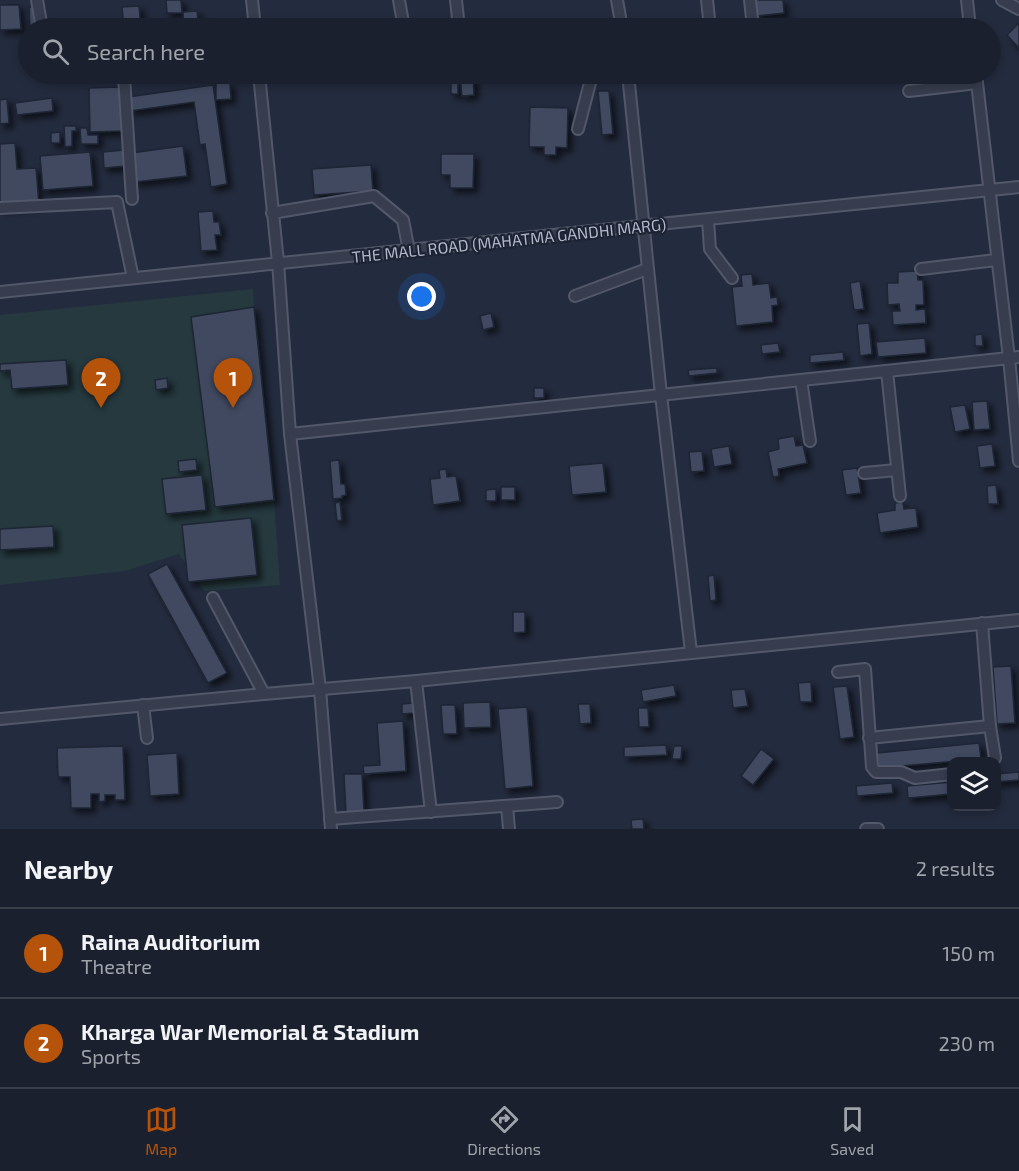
<!DOCTYPE html>
<html lang="en">
<head>
<meta charset="utf-8">
<style>
	:root { --surface:#1a202e; --page:#232836; --text:#f1f3f6; --muted:#9fa3aa; --line:#383e4a; --accent:#b45309 }
	body { margin:0; font-family:"Exo 2",sans-serif; background:var(--page); color:var(--text) }
	.controls { position:absolute; right:18px; bottom:18px; display:grid; overflow:hidden; border-radius:12px; box-shadow:0 3px 9px #0003 }
	.controls button { width:54px; height:54px; display:grid; place-items:center; padding:0; border:0; border-bottom:2px solid var(--line); background:var(--surface); color:var(--text); font:30px sans-serif }
	.you { position:absolute; left:422px; top:297px; width:21px; height:21px; margin:-15px; border:4px solid #fff; border-radius:50%; background:#1a73e8; box-shadow:0 0 0 9px #1a73e833 }
	.badge { display:grid; place-items:center; width:39px; height:39px; border-radius:50%; background:var(--accent); color:#fff; font-size:20px; font-weight:700 }
	.pin { position:absolute; translate:-50% -50px; filter:drop-shadow(0 2px 3px #0008) }
	.pin::after { content:''; position:absolute; top:32px; width:21px; height:18px; background:inherit; clip-path:polygon(0 0,100% 0,50% 100%) }
	.list { margin:0; padding:0; list-style:none }
	h2 { display:flex; justify-content:space-between; align-items:center; height:78px; margin:0; padding:0 24px; font-size:26px }
	h2 small { font-size:20px; font-weight:400; color:var(--muted) }
	.list li { display:grid; grid-template-columns:39px 1fr auto; gap:18px; align-items:center; box-sizing:border-box; height:90px; padding:0 24px; border-top:2px solid var(--line) }
	.list b { display:block; font-size:22px; white-space:nowrap }
	.list p { margin:0; font-size:20px; white-space:nowrap; color:var(--muted) }
	.list em { font-size:20px; font-style:normal; color:var(--muted) }
	.icon { flex:none; width:33px; height:33px; fill:none; stroke:currentColor; stroke-width:2; stroke-linecap:round; stroke-linejoin:round }
	.map { position:relative; flex:none; width:1019px; height:829px; overflow:hidden }
	.search { position:absolute; background:var(--surface); box-shadow:0 3px 9px #0003; left:18px; right:18px; top:18px; height:66px; display:flex; align-items:center; gap:15px; box-sizing:border-box; padding:0 21px; border-radius:33px; color:var(--muted); font-size:22px }
	.sheet { height:258px; background:var(--surface) }
	nav { display:flex; justify-content:space-around; align-items:center; box-sizing:border-box; height:84px; border-top:2px solid var(--line); background:var(--surface); font-size:16px; color:var(--muted) }
	nav a { display:grid; justify-items:center; gap:3px }
	nav .on { color:var(--accent) }
	.map>svg:first-child { display:block }
	.green { fill:#25393f }
	.building { fill:#414a60; stroke:#1e2535; stroke-width:1.5; filter:url(#shadow) }
	.lines { fill:none; stroke-linecap:round; stroke-linejoin:round }
	.minor-casing { stroke:#525869; stroke-width:14 }
	.minor { stroke:#373d4e; stroke-width:10 }
	.labels { text-anchor:middle; dominant-baseline:central; stroke-width:4.5; stroke-linejoin:round; paint-order:stroke }
	.street-label { font-size:16px; fill:#b2b8c9; stroke:#1c2333 }
</style>
</head>
<body>
<div class="map">
<svg width="1019" height="829" viewBox="0 0 1019 829">
	<defs>
		<filter id="shadow"><feDropShadow dx="4.5" dy="4.5" stdDeviation="3" flood-color="#0009"/></filter>
	</defs>
	<rect width="100%" height="100%" fill="#232b3e"/>
	<path class="green" d="M253,289L254,307L191,318L215,507L274,500L280,585L204,591L179,554L125,571L0,585V315Z"/>
	<g class="building">
		<path d="M32,0L44,28H30L29,7H32Z"/>
		<path d="M166,0H181L182,13H167Z"/>
		<path d="M755,0H783L784,13L757,16Z"/>
		<path d="M0,5H19L21,29L0,30Z"/>
		<path d="M139,6L141,28H124L122,7Z"/>
		<path d="M197,11L199,28H184L183,12Z"/>
		<path d="M1019,23V48L1007,35Z"/>
		<path d="M473,75L474,95L462,96L460,76Z"/>
		<rect x="451" y="81" width="7" height="13"/>
		<path d="M216,83H230L231,99L216,100Z"/>
		<path d="M213,85L227,184L211,187L205,144L200,145L194,102L130,111L128,97Z"/>
		<path d="M122,87L124,131L90,132L89,88Z"/>
		<path d="M598,91H609L613,134L602,135Z"/>
		<path d="M52,98L53,111L17,115L15,103Z"/>
		<path d="M7,99L9,123L0,124V100Z"/>
		<path d="M530,107L568,108L567,148L556,147V155H544V147H529Z"/>
		<path d="M64,126H76V131H72V146L65,147Z"/>
		<path d="M80,128H87L88,135H98V144H81Z"/>
		<path d="M60,132V143H51V133Z"/>
		<path d="M15,143L17,169L36,168L39,205L0,208V144Z"/>
		<path d="M183,146L187,176L135,182L131,153Z"/>
		<path d="M124,150L126,166L104,168L103,152Z"/>
		<path d="M90,152L93,186L43,190L40,156Z"/>
		<path d="M441,154H474L473,188H450V175H441Z"/>
		<path d="M371,165L373,191L314,195L312,169Z"/>
		<path d="M213,211L214,222H219L221,235H215L217,250L201,251L198,212Z"/>
		<path d="M917,271L918,280H923L924,305H916V310L925,309L926,323L893,325L892,311H900L899,304L888,305L887,283H898V272Z"/>
		<path d="M752,274L753,285L769,283L771,298L777,297L778,305L772,306L773,322L736,326L732,287L742,286L741,275Z"/>
		<path d="M860,281L864,309L854,310L850,283Z"/>
		<path d="M254,307L274,500L215,507L191,317Z"/>
		<path d="M491,313L494,327L483,330L480,316Z"/>
		<path d="M869,323L872,354L860,356L857,324Z"/>
		<path d="M982,334L983,346H975V335Z"/>
		<path d="M925,338L926,353L878,357L876,342Z"/>
		<path d="M778,343L780,352L762,354L761,345Z"/>
		<path d="M843,352L844,360L810,363V355Z"/>
		<path d="M66,360L68,385L12,389L10,370L0,371V364Z"/>
		<path d="M717,368V373L689,376L688,370Z"/>
		<path d="M167,378L168,388L156,390L155,380Z"/>
		<rect x="534" y="388" width="10" height="10"/>
		<path d="M987,401L990,429L974,430L972,402Z"/>
		<path d="M965,405L970,429L955,432L950,407Z"/>
		<path d="M794,436L796,446L803,445L807,463L778,469L779,476L773,477L768,452L779,449L778,439Z"/>
		<path d="M992,444L995,466L980,468L977,446Z"/>
		<path d="M729,446L732,464L714,467L711,449Z"/>
		<path d="M702,451L704,471L691,472L689,452Z"/>
		<path d="M196,459L197,470L179,472L178,461Z"/>
		<path d="M339,460L341,484H345L346,495L342,496V498L333,499L330,461Z"/>
		<path d="M603,463L606,492L572,495L569,466Z"/>
		<path d="M857,468L861,493L846,495L842,470Z"/>
		<path d="M446,469L447,477L456,476L460,501L433,505L430,479L440,478L439,470Z"/>
		<path d="M202,475L206,510L166,514L162,479Z"/>
		<path d="M996,485L998,504H988L987,486Z"/>
		<rect x="501" y="487" width="14" height="13"/>
		<path d="M496,489V501H486V490Z"/>
		<path d="M340,502L342,520L337,521L335,503Z"/>
		<path d="M903,502L904,509L916,508L918,527L880,533L877,513L895,510V503Z"/>
		<path d="M251,518L257,575L188,582L182,525Z"/>
		<path d="M53,526L54,547L0,550V529Z"/>
		<path d="M167,564L227,673L208,683L148,574Z"/>
		<path d="M714,575L716,600L710,601L708,576Z"/>
		<path d="M513,612H525V632L513,633Z"/>
		<path d="M1011,666L1015,723L997,724L993,667Z"/>
		<path d="M811,682L812,702H800L798,683Z"/>
		<path d="M674,685L676,696L643,702L641,690Z"/>
		<path d="M847,686L854,737L840,739L833,687Z"/>
		<path d="M745,689L748,706L733,708L731,690Z"/>
		<path d="M490,702L491,727L464,728L463,703Z"/>
		<path d="M413,703L414,713L402,714V704Z"/>
		<path d="M578,704H590L591,723L580,724Z"/>
		<path d="M441,705H455L457,734H443Z"/>
		<path d="M527,707L533,786L505,789L498,709Z"/>
		<path d="M638,708H648L649,727H639Z"/>
		<path d="M403,721L406,771L364,774L363,766L380,765L377,723Z"/>
		<path d="M979,743L981,759L878,768L877,753Z"/>
		<path d="M666,745L667,755L624,757V747Z"/>
		<path d="M123,746L125,800H115V795H105V801L99,802V794H91V808H71L70,777H58L57,748Z"/>
		<path d="M674,746H682L681,759H672Z"/>
		<path d="M761,749L774,759L753,785L741,776Z"/>
		<path d="M177,753L179,794L150,796L147,755Z"/>
		<path d="M1019,772V780L996,782V774Z"/>
		<path d="M344,774H362L364,812L346,813Z"/>
		<path d="M952,782V794L908,798L907,786Z"/>
		<path d="M892,783L893,793L857,796L856,786Z"/>
		<path d="M643,819L644,829H632L631,820Z"/>
	</g>
	<g class="lines">
		<g class="minor-casing">
			<g id="minor">
				<path d="M37,0L42,28"/>
				<path d="M252,0L255,28"/>
				<path d="M399,0L404,28"/>
				<path d="M456,0L459,28"/>
				<path d="M617,0L622,28"/>
				<path d="M707,0L710,28"/>
				<path d="M750,0L753,28"/>
				<path d="M967,0L970,28"/>
				<path d="M1002,0L1019,9"/>
				<path d="M57,74L124,77L132,199"/>
				<path d="M259,74L278,262L290,434L320,689L331,829"/>
				<path d="M628,74L661,395L691,652"/>
				<path d="M976,74L1009,358L1019,461"/>
				<path d="M909,91L977,83"/>
				<path d="M578,129L591,79L604,74"/>
				<path d="M0,208L117,202L133,278"/>
				<path d="M272,213L374,196L403,220L409,251"/>
				<path d="M708,220L710,249L732,278"/>
				<path d="M921,269L996,260"/>
				<path d="M0,292C340,256 680,224 1019,187"/>
				<path d="M575,296L647,269"/>
				<path d="M887,371L900,496"/>
				<path d="M801,380L810,441"/>
				<path d="M290,434L1019,357"/>
				<path d="M864,473L897,470"/>
				<path d="M213,598L264,694"/>
				<path d="M982,623L990,726L995,758L992,762"/>
				<path d="M838,672L865,669L872,767L876,772H901L915,778L952,774"/>
				<path d="M416,681L431,812"/>
				<path d="M143,705L147,738"/>
				<path d="M0,719L264,694L416,681L1019,620"/>
				<path d="M869,738L990,726"/>
				<path d="M507,806L509,829"/>
				<path d="M330,819L557,802"/>
				<path d="M866,829H878"/>
			</g>
		</g>
		<use href="#minor" class="minor"/>
	</g>
	<g class="labels">
		<g class="street-label">
			<text transform="translate(509 240) rotate(-6)">THE MALL ROAD (MAHATMA GANDHI MARG)</text>
		</g>
	</g>
</svg>
<div class="controls">
<button><svg class="icon" aria-label="layers" viewBox="0 0 24 24"><path d="M12 4l9 5-9 5-9-5zM3 14l9 5 9-5"/></svg></button>
</div>
<div class="you"></div>
<div class="pin badge" style="left:233px;top:408px">1</div>
<div class="pin badge" style="left:101px;top:408px">2</div>
<div class="search"><svg class="icon" aria-label="search" viewBox="0 0 24 24"><circle cx="10" cy="10" r="6"/><path d="M15 15l6 6"/></svg>Search here</div>
</div>
<section class="sheet">
<h2>Nearby<small>2 results</small></h2>
<ul class="list">
<li><span class="badge">1</span><div><b>Raina Auditorium</b><p>Theatre</p></div><em>150 m</em></li>
<li><span class="badge">2</span><div><b>Kharga War Memorial &amp; Stadium</b><p>Sports</p></div><em>230 m</em></li>
</ul>
</section>
<nav>
<a class="on"><svg class="icon" aria-label="map" viewBox="0 0 24 24"><path d="M3 6l6-2 6 2 6-2v14l-6 2-6-2-6 2zM9 4v14M15 6v14"/></svg>Map</a>
<a><svg class="icon" aria-label="directions" viewBox="0 0 24 24"><path d="M12 3l9 9-9 9-9-9zM9 14v-3h6M13 9l2 2-2 2"/></svg>Directions</a>
<a><svg class="icon" aria-label="saved" viewBox="0 0 24 24"><path d="M7 4h10v16l-5-4-5 4z"/></svg>Saved</a>
</nav>
</body>
</html>
